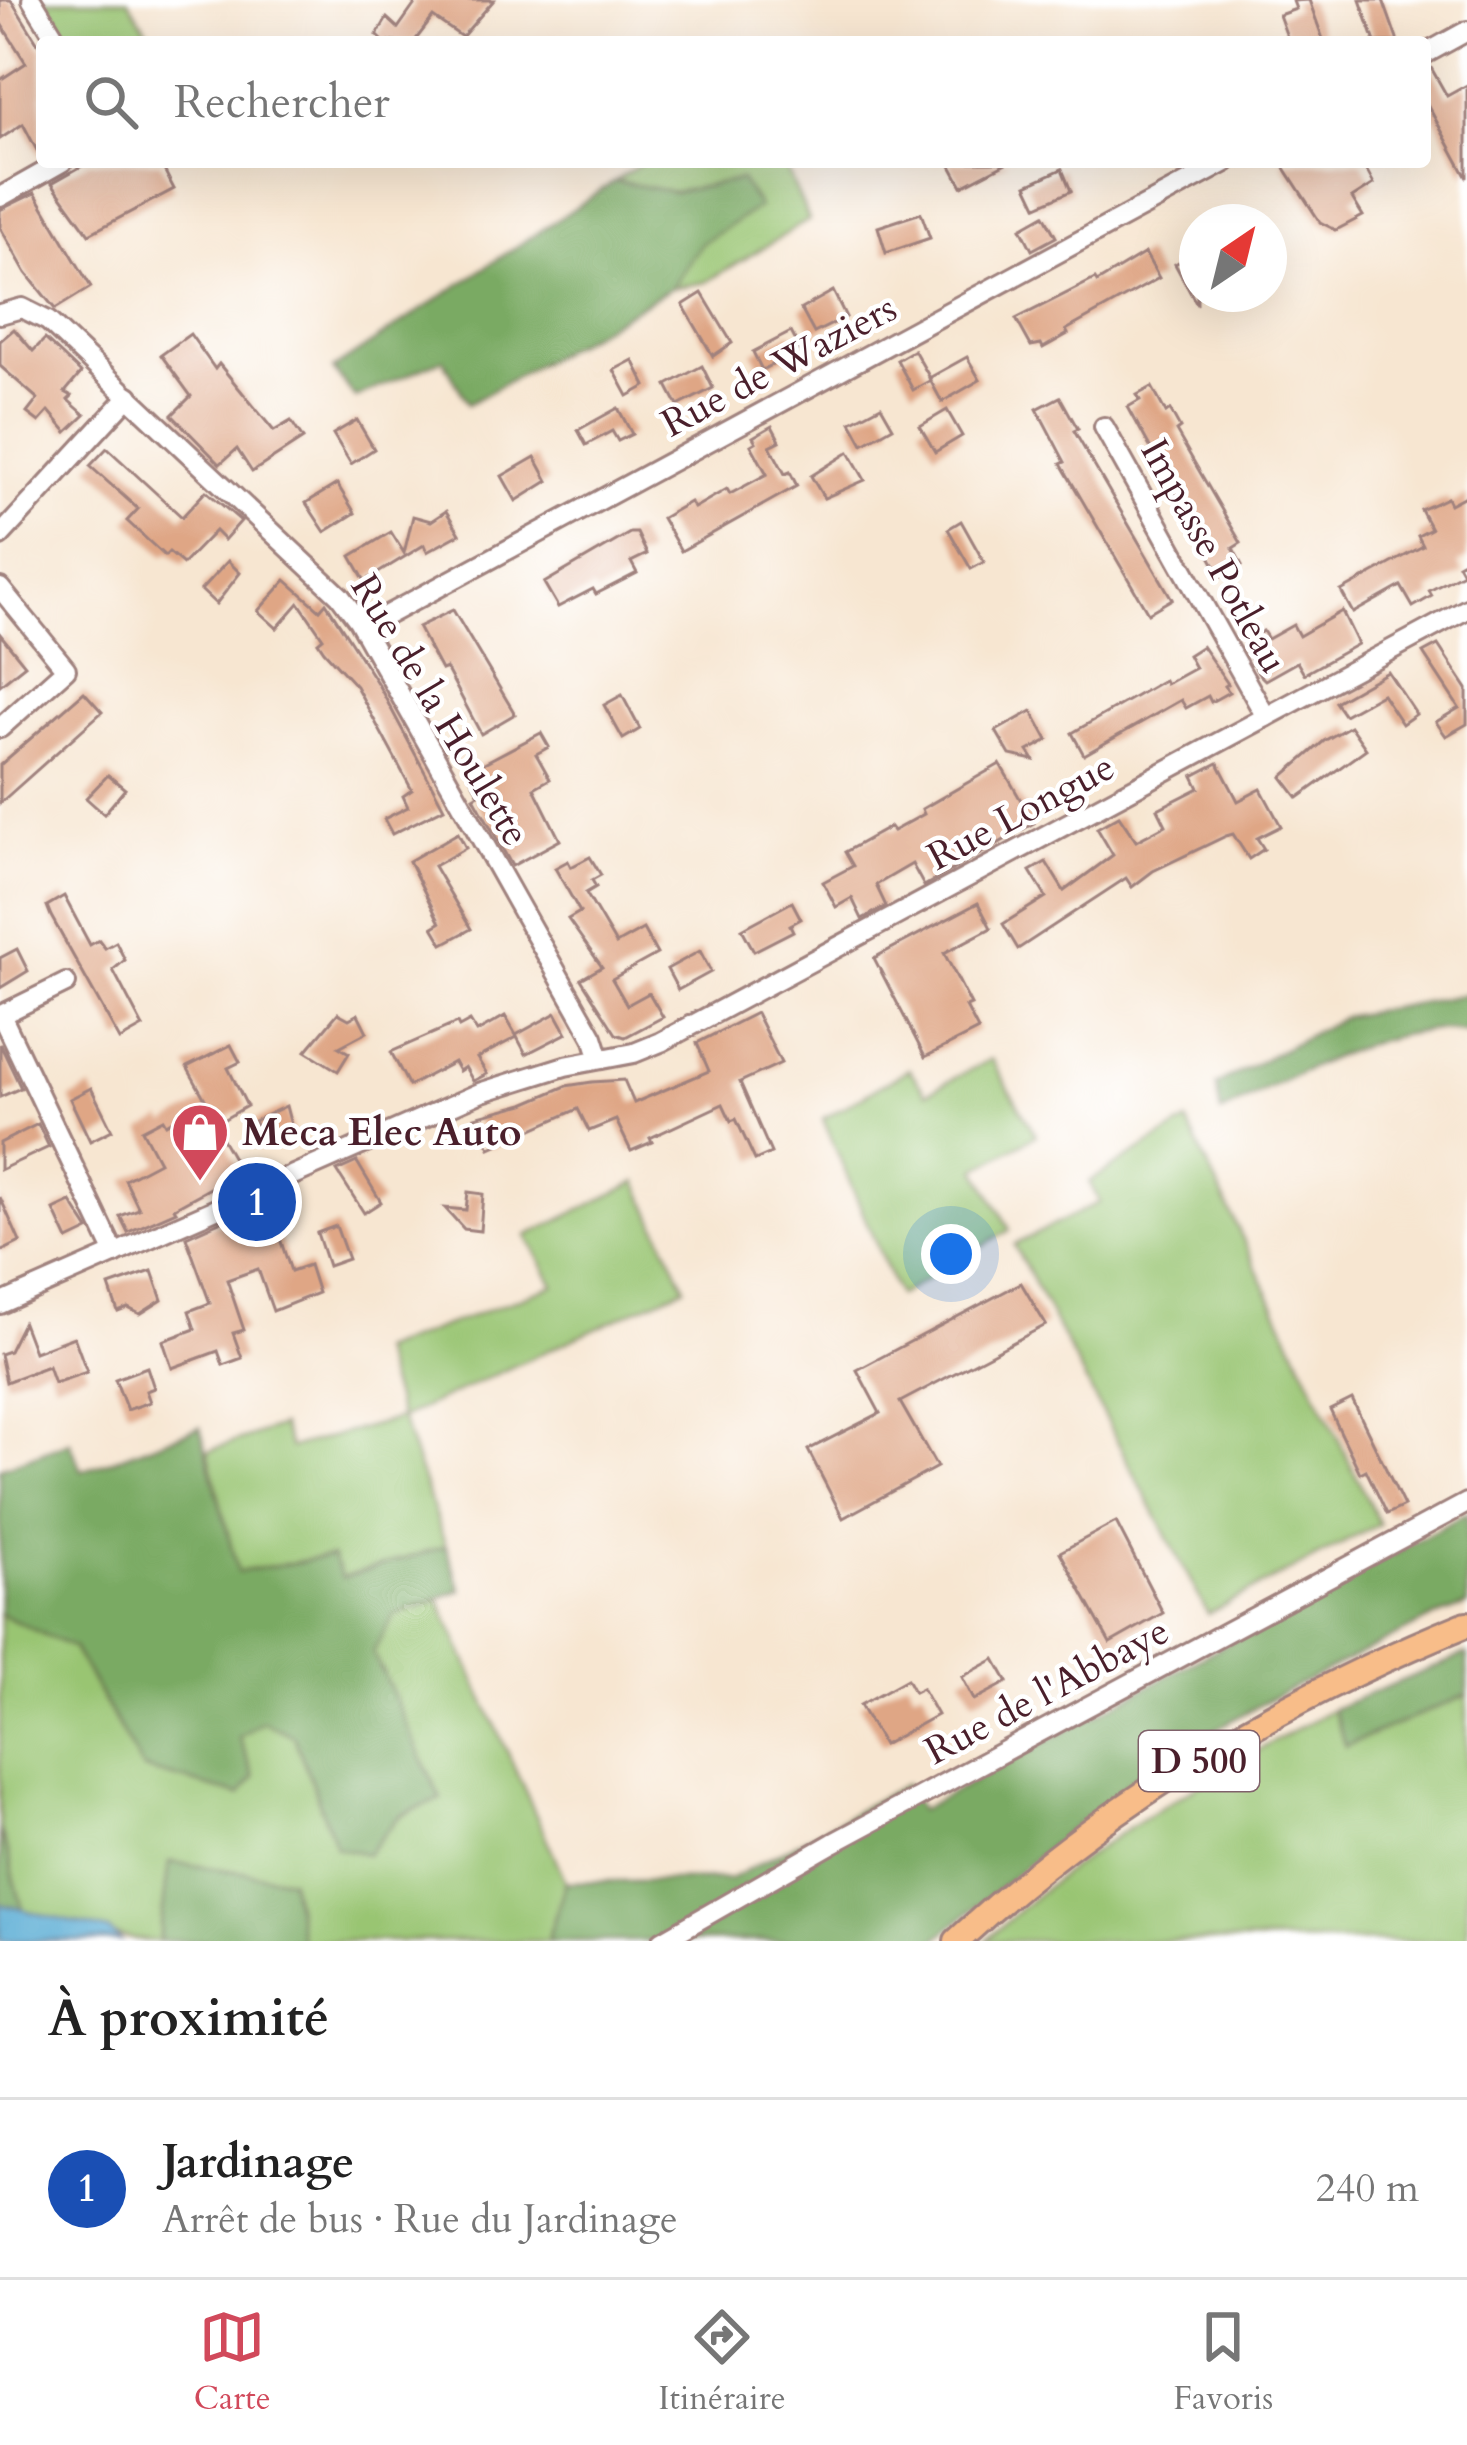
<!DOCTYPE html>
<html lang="fr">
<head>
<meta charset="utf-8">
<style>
	:root { --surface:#fff; --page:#f6f6f6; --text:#222; --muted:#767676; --line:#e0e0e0; --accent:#d1495b }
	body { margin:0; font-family:Cardo,serif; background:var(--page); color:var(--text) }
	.compass { position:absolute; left:1179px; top:204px; width:108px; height:108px; border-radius:50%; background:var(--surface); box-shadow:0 12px 48px #0002; rotate:35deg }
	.you { position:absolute; left:951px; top:1254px; width:42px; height:42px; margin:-30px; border:9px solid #fff; border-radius:50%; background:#1a73e8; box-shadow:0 0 0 18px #1a73e833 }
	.badge { display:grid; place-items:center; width:78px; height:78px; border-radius:50%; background:var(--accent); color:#fff; font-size:39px; font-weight:700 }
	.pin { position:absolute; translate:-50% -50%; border:6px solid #fff; box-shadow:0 3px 12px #0006 }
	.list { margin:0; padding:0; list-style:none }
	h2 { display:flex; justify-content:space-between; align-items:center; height:156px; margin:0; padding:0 48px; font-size:51px }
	h2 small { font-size:39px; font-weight:400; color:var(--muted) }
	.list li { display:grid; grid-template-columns:78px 1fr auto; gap:36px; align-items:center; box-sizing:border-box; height:180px; padding:0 48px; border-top:3px solid var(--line) }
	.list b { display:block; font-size:45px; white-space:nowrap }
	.list p { margin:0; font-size:39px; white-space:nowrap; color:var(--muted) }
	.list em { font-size:39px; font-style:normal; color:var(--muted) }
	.icon { flex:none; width:66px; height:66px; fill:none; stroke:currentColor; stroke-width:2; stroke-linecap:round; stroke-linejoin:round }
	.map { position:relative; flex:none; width:1467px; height:1941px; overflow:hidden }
	.search { position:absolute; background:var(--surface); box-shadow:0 12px 48px #0002; left:36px; right:36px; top:36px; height:132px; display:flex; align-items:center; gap:30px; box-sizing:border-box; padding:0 42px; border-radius:12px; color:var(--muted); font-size:45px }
	.sheet { height:336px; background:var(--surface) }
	nav { display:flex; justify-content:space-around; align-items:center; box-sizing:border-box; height:168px; border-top:3px solid var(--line); background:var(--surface); font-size:33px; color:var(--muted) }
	nav a { display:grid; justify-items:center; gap:6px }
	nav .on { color:var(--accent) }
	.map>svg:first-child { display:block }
	.green { fill:#99c572; stroke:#72724e; stroke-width:3 }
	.forest { fill:#7aaa64; stroke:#626448; stroke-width:3 }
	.water { fill:#58acd4; stroke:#516680; stroke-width:3 }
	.building { fill:#dfa685 }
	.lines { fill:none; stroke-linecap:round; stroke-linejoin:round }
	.minor-casing { stroke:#a0827e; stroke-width:24 }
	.major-casing { stroke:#a0827e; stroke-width:30 }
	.minor { stroke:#fff; stroke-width:18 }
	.major { stroke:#f8bd89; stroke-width:24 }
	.labels { text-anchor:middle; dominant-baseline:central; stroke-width:9; stroke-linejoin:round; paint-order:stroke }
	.shield { fill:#fff; stroke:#80626b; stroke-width:3 }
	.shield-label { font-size:36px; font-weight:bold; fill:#4a1f2b }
	.street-label { font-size:39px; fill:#4a1f2b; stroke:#fff }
	.poi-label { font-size:39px; font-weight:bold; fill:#4a1f2b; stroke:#fff; text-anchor:start }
</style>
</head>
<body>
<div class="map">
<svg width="1467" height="1941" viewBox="0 0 1467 1941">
	<rect width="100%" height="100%" fill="#fff"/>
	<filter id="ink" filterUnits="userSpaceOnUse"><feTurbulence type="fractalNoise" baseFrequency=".00833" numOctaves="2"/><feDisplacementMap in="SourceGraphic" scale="24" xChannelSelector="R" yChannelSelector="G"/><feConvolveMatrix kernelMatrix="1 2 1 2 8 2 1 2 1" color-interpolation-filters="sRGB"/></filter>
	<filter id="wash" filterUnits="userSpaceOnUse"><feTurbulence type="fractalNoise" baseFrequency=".004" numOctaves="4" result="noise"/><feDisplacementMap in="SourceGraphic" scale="48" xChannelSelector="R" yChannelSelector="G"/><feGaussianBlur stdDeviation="2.7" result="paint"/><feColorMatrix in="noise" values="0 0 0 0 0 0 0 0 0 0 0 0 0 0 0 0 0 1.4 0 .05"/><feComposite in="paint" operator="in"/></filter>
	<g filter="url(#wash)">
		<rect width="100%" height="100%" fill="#f7e6d1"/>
		<g class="green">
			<path d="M45,0H128L154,42H71Z"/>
			<path d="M644,162H783L809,220L706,282L671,288L702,243L758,207L741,180L674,192L615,181Z"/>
			<path d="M991,1059L1036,1135L977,1169L1010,1230L898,1296L823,1119L909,1069L926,1093Z"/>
			<path d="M1187,1122L1379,1524L1208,1614L1014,1245L1100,1202L1089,1182Z"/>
			<path d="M637,1182L685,1287L401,1418L446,1546L342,1578L331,1557L237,1573L208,1451L281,1426L290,1448L400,1418L379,1351L554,1285L527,1236Z"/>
			<path d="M439,1600L566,1882L547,1941H301L290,1879L170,1862L159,1941C114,1941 69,1921 23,1910L0,1827V1614L73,1648L143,1769L254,1777L238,1737L262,1721L294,1736L336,1846L440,1798L373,1652L394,1615Z"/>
			<path d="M1467,1695V1941H986C1084,1843 1212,1777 1332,1709L1346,1746Z"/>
		</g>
		<g class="forest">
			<path d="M741,180L759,207L702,243L671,288L468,404L443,359L355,398L333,369L615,181L674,192Z"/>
			<path d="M1467,994V1033C1395,1016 1285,1080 1221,1113L1216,1085L1343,1017Z"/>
			<path d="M200,1427L238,1572L332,1556L342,1578L446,1546L461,1590L394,1615L373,1652L441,1799L399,1816L367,1854L336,1847L294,1736L262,1721L239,1737L254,1777L240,1795L143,1769L73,1648L0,1614V1468L70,1442L82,1471Z"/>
			<path d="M1467,1513V1606L1433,1618L1270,1699L1144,1770L934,1941H547L566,1882L730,1879L906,1784L920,1810Z"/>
			<path d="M1467,1654V1695L1346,1746L1332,1709Z"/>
			<path d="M0,1827L23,1910L0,1904Z"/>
			<path d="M169,1862L290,1879L301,1941H159Z"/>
		</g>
		<path class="water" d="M0,1904L109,1931L121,1941H0Z"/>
		<g id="blocks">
			<g class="building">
				<path d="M0,0H11L42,50L41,158L23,124L0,139V80L26,63L0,22Z"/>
				<path d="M409,0H494L462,37L433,17L414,42H384L377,35L387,18L398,28L415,4Z"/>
				<path d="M1309,0L1324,42H1289L1279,15L1296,9L1293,1Z"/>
				<path d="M1360,0H1383L1398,42H1375Z"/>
				<path d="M1430,66L1447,96L1467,85V178L1425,100V67Z"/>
				<path d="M89,162H160L174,189L89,234L52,183Z"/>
				<path d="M949,162H1008L962,186Z"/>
				<path d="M1281,162H1362L1374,184L1352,198L1363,216L1336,230L1320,222Z"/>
				<path d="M1062,169L1071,191L1037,206L1027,185Z"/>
				<path d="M35,193L91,287L55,309L26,273L0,227V210Z"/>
				<path d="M921,213L930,238L886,253L878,227Z"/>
				<path d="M1044,215L1056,237L1032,250L1021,228Z"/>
				<path d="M1145,253L1159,278L1066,330L1068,334L1043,348L1041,344L1031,346L1016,319L1095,279L1097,282Z"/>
				<path d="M1189,256L1197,269V305L1175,264Z"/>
				<path d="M833,291L846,317L814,333L801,309Z"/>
				<path d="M702,293L732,343L713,356L683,305Z"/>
				<path d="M14,329L33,351L45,339L81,373L65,392L72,396L68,400L85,415L67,432L49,411L39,422L27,413L38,399L0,366V341Z"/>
				<path d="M791,332L800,349L762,370L753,352Z"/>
				<path d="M190,334L215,369L219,364L274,431L291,421L303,439L252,472L237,449L220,464L172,415L191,396L161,355Z"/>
				<path d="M914,350L931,380L913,390L897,360Z"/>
				<path d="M967,357L980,380L942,402L929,378Z"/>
				<path d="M633,360L646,386L628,396L614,370Z"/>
				<path d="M702,366L713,388L678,406L667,385Z"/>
				<path d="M1152,387L1166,413L1170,410L1180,428L1176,431L1241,543L1233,548L1242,565L1221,576L1128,407L1140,400L1137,395Z"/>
				<path d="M1060,397L1078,429L1074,431L1172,599L1148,613L1061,464L1065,462L1037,409Z"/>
				<path d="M881,406L893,427L863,444L851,422Z"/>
				<path d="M618,408L632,434L618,441L612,431L586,445L578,430Z"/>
				<path d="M947,410L962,436L935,452L920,426Z"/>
				<path d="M357,420L374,449L351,464L333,434Z"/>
				<path d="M772,426L780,441L770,446L785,474L790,472L797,486L681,551L662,518L690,502L694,508L727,489L730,494L767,474L751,445L756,442L753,437Z"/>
				<path d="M107,448L182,517L206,491L241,521L224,540L215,531L183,564L169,552L165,556L127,521L138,509L90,466Z"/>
				<path d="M849,452L865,480L824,498L811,476Z"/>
				<path d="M535,457L548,481L516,501L502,476Z"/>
				<path d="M337,484L355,513L325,532L306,503Z"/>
				<path d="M1467,495V559L1458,564L1463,573L1429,591L1432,596L1413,607L1401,586L1353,613L1341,591L1423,546L1418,536L1431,529L1421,510L1447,498L1450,504Z"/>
				<path d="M446,511L460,534L427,552L424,545L365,581L351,556L391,532L404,553L413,516L431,521Z"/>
				<path d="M961,521L984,562L971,569L948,529Z"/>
				<path d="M630,533H637L647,554L631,562L637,573L596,594L593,589L558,607L544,583Z"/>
				<path d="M228,561L240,573L216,604L201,590Z"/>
				<path d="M286,580L320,610L326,603L379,686L444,808L392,834L384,819L408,807L403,796L412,790L356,686L324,651L318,642L323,638L299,603L277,628L258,611Z"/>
				<path d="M453,610L515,714L481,734L446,668L441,670L418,627Z"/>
				<path d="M1342,611L1358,644L1304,674L1297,662L1265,680L1258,673L1243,642L1263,631L1268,639L1293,625L1299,636Z"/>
				<path d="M0,634L25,665L0,685Z"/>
				<path d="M1438,645L1467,689V724L1446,736L1436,722L1459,708L1423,653Z"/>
				<path d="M1202,646L1228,684L1225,686L1229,692L1211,702L1208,696L1186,708L1181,700L1084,755L1072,733L1164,680L1166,684L1195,668L1188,655Z"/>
				<path d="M1388,672L1416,714L1402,724L1382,694L1344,715L1335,702Z"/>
				<path d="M84,692L102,712L0,803V765Z"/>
				<path d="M622,695L640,729L623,739L604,705Z"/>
				<path d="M1032,711L1048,740L1028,751L1034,760L1010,755L996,731Z"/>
				<path d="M1350,726L1366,749L1298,798L1282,777L1324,741Z"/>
				<path d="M541,733L549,747L536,754L550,779L534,788L560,840L512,866L474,797L479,794L467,772Z"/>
				<path d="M1218,763L1238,801L1261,789L1281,826L1257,838L1264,849L1249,859L1233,834L1226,836L1153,871L1132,887L1126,878L1018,949L1003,924L1046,897L1030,871L1046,862L1064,891L1113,855L1097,828L1119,816L1136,841L1166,825L1158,809L1199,788L1193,776Z"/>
				<path d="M1000,764L1034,823L924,886L912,864L876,885L886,906L862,919L852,898L836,907L823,882L853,866L845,852L890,827L893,831L924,814L922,809Z"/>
				<path d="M108,775L125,789L104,814L86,798Z"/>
				<path d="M458,833L466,848L434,866L471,929L443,944L433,927L440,923L409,861Z"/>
				<path d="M590,857L601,875L592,880L596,887L586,893L616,944L643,929L657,954L612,979L627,1005L649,993L663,1017L625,1037L616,1034L581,979L602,967L568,919L580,912L555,868L568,861L571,867Z"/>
				<path d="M64,896L90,945L99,940L105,948L116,942L125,960L113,970L143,1027L120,1040L51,916L47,906Z"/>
				<path d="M792,902L801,919L790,925L793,931L754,951L742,929Z"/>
				<path d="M978,903L991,928L944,953L971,1005L966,1007L978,1030L925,1057L874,958Z"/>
				<path d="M17,949L28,971L0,988V958Z"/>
				<path d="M700,951L711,972L678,990L667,969Z"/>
				<path d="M338,1013L349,1019L358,1014L367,1032L339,1047L349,1053L338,1071L306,1051Z"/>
				<path d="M556,1013L567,1033L526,1054L517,1037L477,1058L487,1074L473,1081L465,1067L459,1071L454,1062L409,1086L391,1052L457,1023L459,1027L470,1021L477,1032L505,1016L516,1035Z"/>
				<path d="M756,1013L781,1063L740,1082L771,1153L755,1160L736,1119L731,1121L723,1104L650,1138L652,1142L631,1151L616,1120L589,1131L578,1109L490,1148L475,1117L524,1104L566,1086L592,1082L624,1080L634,1103L709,1071L697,1043Z"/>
				<path d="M0,1044L21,1088L0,1097Z"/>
				<path d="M231,1045L240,1062L228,1068L247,1106L214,1125L246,1181L230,1188L225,1180L174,1208L176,1211L128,1232L120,1216L139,1209L125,1180L159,1162L142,1130L163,1119L166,1124L206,1101L187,1067Z"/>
				<path d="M91,1088L112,1130L90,1141L70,1099Z"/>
				<path d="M286,1106L293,1133L265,1142L254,1121Z"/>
				<path d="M38,1124L49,1147L0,1170V1143Z"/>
				<path d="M357,1162L381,1202L364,1213L337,1171Z"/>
				<path d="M468,1192L483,1194L480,1231L464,1229L445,1208L466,1210Z"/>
				<path d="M0,1197L20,1242L0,1252Z"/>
				<path d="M267,1201L291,1271L309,1265L318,1293L273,1311L258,1269L227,1280L244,1330L233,1333L242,1358L223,1365L218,1351L172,1368L163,1341L195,1329L189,1311L210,1303L186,1237Z"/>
				<path d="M71,1202L89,1230L68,1240L54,1210Z"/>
				<path d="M336,1226L348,1259L328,1266L317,1233Z"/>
				<path d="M152,1271L162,1300L140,1314L128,1308L118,1312L109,1286Z"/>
				<path d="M1021,1283L1046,1325L900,1402L937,1467L843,1518L808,1450L880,1413L857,1370Z"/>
				<path d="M23,1323L34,1352L74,1337L87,1372L54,1383L48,1366L6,1382L0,1354L9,1351Z"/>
				<path d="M147,1367L154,1388L146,1391L150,1402L127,1410L115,1379Z"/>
				<path d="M1352,1399L1404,1506L1387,1514L1366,1470L1360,1473L1330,1410Z"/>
				<path d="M1116,1522L1163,1613L1110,1643L1060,1552Z"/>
				<path d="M995,1659L1008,1682L974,1700L962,1677Z"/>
				<path d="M907,1679L914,1692L922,1688L937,1715L883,1745L860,1705Z"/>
			</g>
		</g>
	</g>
	<g filter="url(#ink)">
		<use href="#blocks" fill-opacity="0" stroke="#a0827e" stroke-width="3"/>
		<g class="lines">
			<g class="minor-casing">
				<g id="minor">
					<path d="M32,0L58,42"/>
					<path d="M1425,54L1467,31"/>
					<path d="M0,197L62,162"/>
					<path d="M0,314L22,308L48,321L340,596L358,620L593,1037L600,1059"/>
					<path d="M1104,427L1266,717"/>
					<path d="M0,536L129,396"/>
					<path d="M0,588L66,669L0,728"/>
					<path d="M363,628L1226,162"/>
					<path d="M66,983L1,1015L115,1254"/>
					<path d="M0,1304L482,1092L565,1066L634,1053L661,1042L1467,609"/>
					<path d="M662,1941L833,1843L1467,1503"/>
				</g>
			</g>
			<g class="major-casing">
				<path id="major" d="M957,1941C1103,1805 1283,1698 1467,1624"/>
			</g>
			<use href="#minor" class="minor"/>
			<use href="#major" class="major"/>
		</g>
	</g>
	<defs>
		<g id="shop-pin" transform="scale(3)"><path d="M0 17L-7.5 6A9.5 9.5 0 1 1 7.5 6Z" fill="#d1495b" stroke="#fff"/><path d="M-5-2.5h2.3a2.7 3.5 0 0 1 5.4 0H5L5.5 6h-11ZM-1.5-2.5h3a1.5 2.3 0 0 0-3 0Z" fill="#fff"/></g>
	</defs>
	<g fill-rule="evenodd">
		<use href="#shop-pin" x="200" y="1132"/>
	</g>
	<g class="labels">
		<rect class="shield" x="1139" y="1731" width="120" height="60" rx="9"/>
		<g class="shield-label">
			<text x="1199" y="1761">D 500</text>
		</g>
		<g class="street-label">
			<text transform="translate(779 366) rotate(-28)">Rue de Waziers</text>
			<text transform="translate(1214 556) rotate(61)">Impasse Potleau</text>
			<text transform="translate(440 710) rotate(59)">Rue de la Houlette</text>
			<text transform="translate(1021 812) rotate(-28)">Rue Longue</text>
			<text transform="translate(1047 1691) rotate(-28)">Rue de l'Abbaye</text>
		</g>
		<g class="poi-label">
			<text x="242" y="1132">Meca Elec Auto</text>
		</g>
	</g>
</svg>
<svg class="compass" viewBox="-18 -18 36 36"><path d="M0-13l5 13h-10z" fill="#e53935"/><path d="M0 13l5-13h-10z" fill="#767676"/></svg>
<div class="you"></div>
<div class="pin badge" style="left:257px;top:1202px;background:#1a4fb4">1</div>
<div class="search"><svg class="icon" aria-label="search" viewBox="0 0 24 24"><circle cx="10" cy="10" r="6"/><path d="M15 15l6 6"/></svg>Rechercher</div>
</div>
<section class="sheet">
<h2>À proximité<small></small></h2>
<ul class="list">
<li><span class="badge" style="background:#1a4fb4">1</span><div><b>Jardinage</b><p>Arrêt de bus · Rue du Jardinage</p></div><em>240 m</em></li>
</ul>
</section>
<nav>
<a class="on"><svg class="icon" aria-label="map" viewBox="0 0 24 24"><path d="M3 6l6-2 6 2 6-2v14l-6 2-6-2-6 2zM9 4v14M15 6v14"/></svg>Carte</a>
<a><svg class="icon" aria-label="directions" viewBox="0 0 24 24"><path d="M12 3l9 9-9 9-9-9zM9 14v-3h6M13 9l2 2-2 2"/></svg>Itinéraire</a>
<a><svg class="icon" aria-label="saved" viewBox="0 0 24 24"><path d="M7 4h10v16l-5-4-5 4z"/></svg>Favoris</a>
</nav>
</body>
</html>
